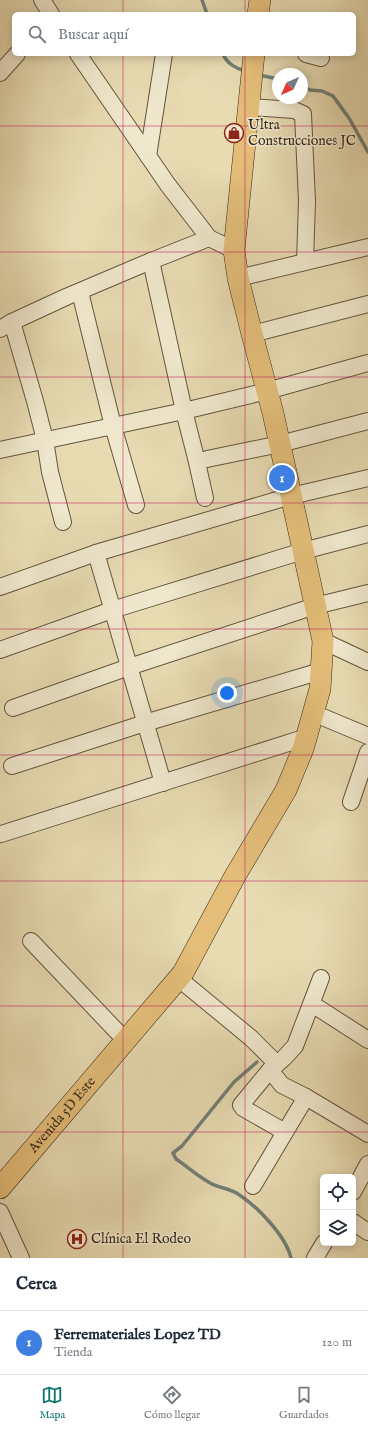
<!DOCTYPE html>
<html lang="es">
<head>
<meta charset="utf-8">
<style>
	:root { --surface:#fff; --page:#f2f2f3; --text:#1f2937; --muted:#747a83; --line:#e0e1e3; --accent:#0f766e }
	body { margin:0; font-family:"IM FELL English",serif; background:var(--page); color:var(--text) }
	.controls { position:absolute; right:12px; bottom:12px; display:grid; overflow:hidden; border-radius:6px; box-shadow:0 2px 10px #0003 }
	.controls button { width:36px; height:36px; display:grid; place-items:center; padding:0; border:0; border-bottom:1px solid var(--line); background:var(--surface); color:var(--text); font:20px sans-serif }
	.compass { position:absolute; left:272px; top:68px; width:36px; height:36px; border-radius:50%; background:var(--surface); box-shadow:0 2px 10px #0003; rotate:225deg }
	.you { position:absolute; left:227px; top:693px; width:14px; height:14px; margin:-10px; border:3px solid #fff; border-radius:50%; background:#1a73e8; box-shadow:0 0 0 6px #1a73e833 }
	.badge { display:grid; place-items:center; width:26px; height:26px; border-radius:50%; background:var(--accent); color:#fff; font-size:13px; font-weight:700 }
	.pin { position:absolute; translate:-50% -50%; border:2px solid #fff; box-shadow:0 1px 4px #0006 }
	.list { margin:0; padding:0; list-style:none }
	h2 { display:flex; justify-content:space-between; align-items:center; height:52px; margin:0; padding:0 16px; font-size:17px }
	h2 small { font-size:13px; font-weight:400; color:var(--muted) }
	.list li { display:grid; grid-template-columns:26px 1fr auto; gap:12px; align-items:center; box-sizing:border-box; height:64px; padding:0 16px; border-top:1px solid var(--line) }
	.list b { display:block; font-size:15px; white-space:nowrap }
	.list p { margin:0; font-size:13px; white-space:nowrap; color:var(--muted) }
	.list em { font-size:13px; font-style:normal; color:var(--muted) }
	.icon { flex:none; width:22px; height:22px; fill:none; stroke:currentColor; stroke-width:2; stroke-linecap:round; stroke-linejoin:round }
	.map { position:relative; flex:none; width:368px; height:1258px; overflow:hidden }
	.search { position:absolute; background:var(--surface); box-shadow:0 2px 10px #0003; left:12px; right:12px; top:12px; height:44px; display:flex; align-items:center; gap:10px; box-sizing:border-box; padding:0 14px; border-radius:6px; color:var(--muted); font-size:15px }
	.sheet { height:116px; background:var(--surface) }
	nav { display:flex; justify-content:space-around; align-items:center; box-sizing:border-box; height:56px; border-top:1px solid var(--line); background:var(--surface); font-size:11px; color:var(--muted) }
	nav a { display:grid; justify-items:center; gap:2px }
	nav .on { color:var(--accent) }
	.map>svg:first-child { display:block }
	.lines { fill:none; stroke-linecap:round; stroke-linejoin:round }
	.stream { stroke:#727f77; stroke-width:3.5 }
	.minor-casing { stroke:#62553f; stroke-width:18 }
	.major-casing { stroke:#352819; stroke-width:22 }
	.minor { stroke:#f0e8cd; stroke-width:16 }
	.major { stroke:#e4be79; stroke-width:21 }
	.grid { fill:none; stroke:#c2185b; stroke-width:1; stroke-opacity:0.55 }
	.labels { text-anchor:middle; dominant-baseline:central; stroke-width:3; stroke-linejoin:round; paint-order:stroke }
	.poi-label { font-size:14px; fill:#352819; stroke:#f0e8cd; text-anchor:start }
	.street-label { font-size:14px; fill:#352819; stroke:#f0e8cd }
</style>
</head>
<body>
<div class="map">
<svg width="368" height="1258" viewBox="0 0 368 1258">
	<rect width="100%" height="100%" fill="#e8dbb2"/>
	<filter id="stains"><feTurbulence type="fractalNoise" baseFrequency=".005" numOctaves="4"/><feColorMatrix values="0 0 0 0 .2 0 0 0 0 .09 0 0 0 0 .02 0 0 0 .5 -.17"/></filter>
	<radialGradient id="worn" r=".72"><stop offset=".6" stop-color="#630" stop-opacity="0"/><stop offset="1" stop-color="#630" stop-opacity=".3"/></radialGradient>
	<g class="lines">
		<g class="stream">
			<path d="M202,0L207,14"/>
			<path d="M223,54C227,64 236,68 245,71"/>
			<path d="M259,75L278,79"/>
			<path d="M302,86L310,90L322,91L333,96L349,118L368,152"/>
			<path d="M257,1062L234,1082L182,1146L173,1153L176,1159C188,1167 200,1178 212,1184C220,1188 231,1189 238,1194C257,1206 286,1236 291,1258"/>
		</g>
		<g class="minor-casing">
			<g id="minor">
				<path d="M42,0L51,14"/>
				<path d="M78,54L168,185L209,238L234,250"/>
				<path d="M306,54L321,58"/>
				<path d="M0,73L17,54"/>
				<path d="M250,107L294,110L303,114L307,201L305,262"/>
				<path d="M148,156L164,54"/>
				<path d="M151,261L184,411L196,458L205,498"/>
				<path d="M238,278L368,247"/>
				<path d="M80,292L113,426L136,505"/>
				<path d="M12,322L35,401L45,440L50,472L63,522"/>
				<path d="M0,329L12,322L66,297L151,261L209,238"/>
				<path d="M252,334L368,304"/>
				<path d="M0,450L184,411L267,391L368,363"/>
				<path d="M207,459L280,444L368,421"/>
				<path d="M96,553L163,783"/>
				<path d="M0,587L96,553L291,496L368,478"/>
				<path d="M323,641L368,662"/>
				<path d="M0,650L112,610L303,551L368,534"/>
				<path d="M13,708L129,667L315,606L368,593"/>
				<path d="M313,713L368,736"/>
				<path d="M12,766L145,723L321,671"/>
				<path d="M351,802L368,752"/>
				<path d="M1,834L307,737"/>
				<path d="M31,941L126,1041"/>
				<path d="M178,978L251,1038L277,1064"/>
				<path d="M312,1004L368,1040"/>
				<path d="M270,1070L282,1085L306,1097L368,1134"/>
				<path d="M285,1132L243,1108L241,1105L270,1070L284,1058L295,1046L321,978"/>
				<path d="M253,1186L306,1097"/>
				<path d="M353,1192L368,1164"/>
				<path d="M0,1212L21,1258"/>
				<path d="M353,1222L368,1232"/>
				<path d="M315,1258L324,1243"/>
			</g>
		</g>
		<g class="major-casing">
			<g id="major">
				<path d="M258,14L260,0"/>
				<path id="s1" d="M0,1188L183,973L235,876L286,790L303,749L320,689L323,641L273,413L252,334L238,278L234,250L254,54"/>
			</g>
		</g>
		<use href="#minor" class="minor"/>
		<use href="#major" class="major"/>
	</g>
	<path class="grid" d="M123,0V14M245,0V14M123,54V1258M245,54V1258M0,126H368M0,252H368M0,377H368M0,503H368M0,629H368M0,755H368M0,881H368M0,1006H368M0,1132H368"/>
	<defs>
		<g id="shop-ring" transform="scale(1)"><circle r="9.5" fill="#f0e8cd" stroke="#8f2418" stroke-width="1.5"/><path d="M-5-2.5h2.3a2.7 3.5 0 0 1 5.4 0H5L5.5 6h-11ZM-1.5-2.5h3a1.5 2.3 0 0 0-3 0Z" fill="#8f2418"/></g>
		<g id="hospital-ring" transform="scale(1)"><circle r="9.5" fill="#f0e8cd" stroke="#8f2418" stroke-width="1.5"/><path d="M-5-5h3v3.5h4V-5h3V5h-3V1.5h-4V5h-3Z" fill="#8f2418"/></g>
	</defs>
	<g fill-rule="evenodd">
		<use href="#shop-ring" x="234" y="133"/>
		<use href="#hospital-ring" x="77" y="1239"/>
	</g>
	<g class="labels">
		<g class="poi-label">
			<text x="248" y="125">Ultra<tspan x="248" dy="16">Construcciones JC</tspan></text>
			<text x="91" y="1239">Clínica El Rodeo</text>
		</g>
		<g class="street-label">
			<text stroke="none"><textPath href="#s1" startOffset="96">Avenida 5D Este</textPath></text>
		</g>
	</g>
	<rect width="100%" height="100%" filter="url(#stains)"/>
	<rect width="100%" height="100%" fill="url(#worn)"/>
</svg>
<div class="controls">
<button><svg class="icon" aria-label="locate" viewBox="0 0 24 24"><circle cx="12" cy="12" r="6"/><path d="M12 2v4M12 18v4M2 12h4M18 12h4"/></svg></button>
<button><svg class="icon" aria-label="layers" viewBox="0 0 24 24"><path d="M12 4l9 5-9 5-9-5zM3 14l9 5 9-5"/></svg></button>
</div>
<svg class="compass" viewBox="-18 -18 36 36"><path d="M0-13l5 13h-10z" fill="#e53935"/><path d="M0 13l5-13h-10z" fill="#747a83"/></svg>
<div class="you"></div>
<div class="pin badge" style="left:282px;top:478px;background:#3f7fe0">1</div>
<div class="search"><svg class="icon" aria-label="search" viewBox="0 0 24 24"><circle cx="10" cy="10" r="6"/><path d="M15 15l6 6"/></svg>Buscar aquí</div>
</div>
<section class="sheet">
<h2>Cerca<small></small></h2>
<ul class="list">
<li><span class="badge" style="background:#3f7fe0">1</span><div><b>Ferremateriales Lopez TD</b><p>Tienda</p></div><em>120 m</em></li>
</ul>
</section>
<nav>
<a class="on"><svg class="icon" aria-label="map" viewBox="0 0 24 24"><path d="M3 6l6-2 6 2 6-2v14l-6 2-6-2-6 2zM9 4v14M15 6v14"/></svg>Mapa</a>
<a><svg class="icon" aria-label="directions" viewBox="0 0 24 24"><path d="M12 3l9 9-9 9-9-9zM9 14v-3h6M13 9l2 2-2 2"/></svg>Cómo llegar</a>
<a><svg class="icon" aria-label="saved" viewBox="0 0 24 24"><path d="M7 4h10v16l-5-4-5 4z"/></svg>Guardados</a>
</nav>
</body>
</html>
